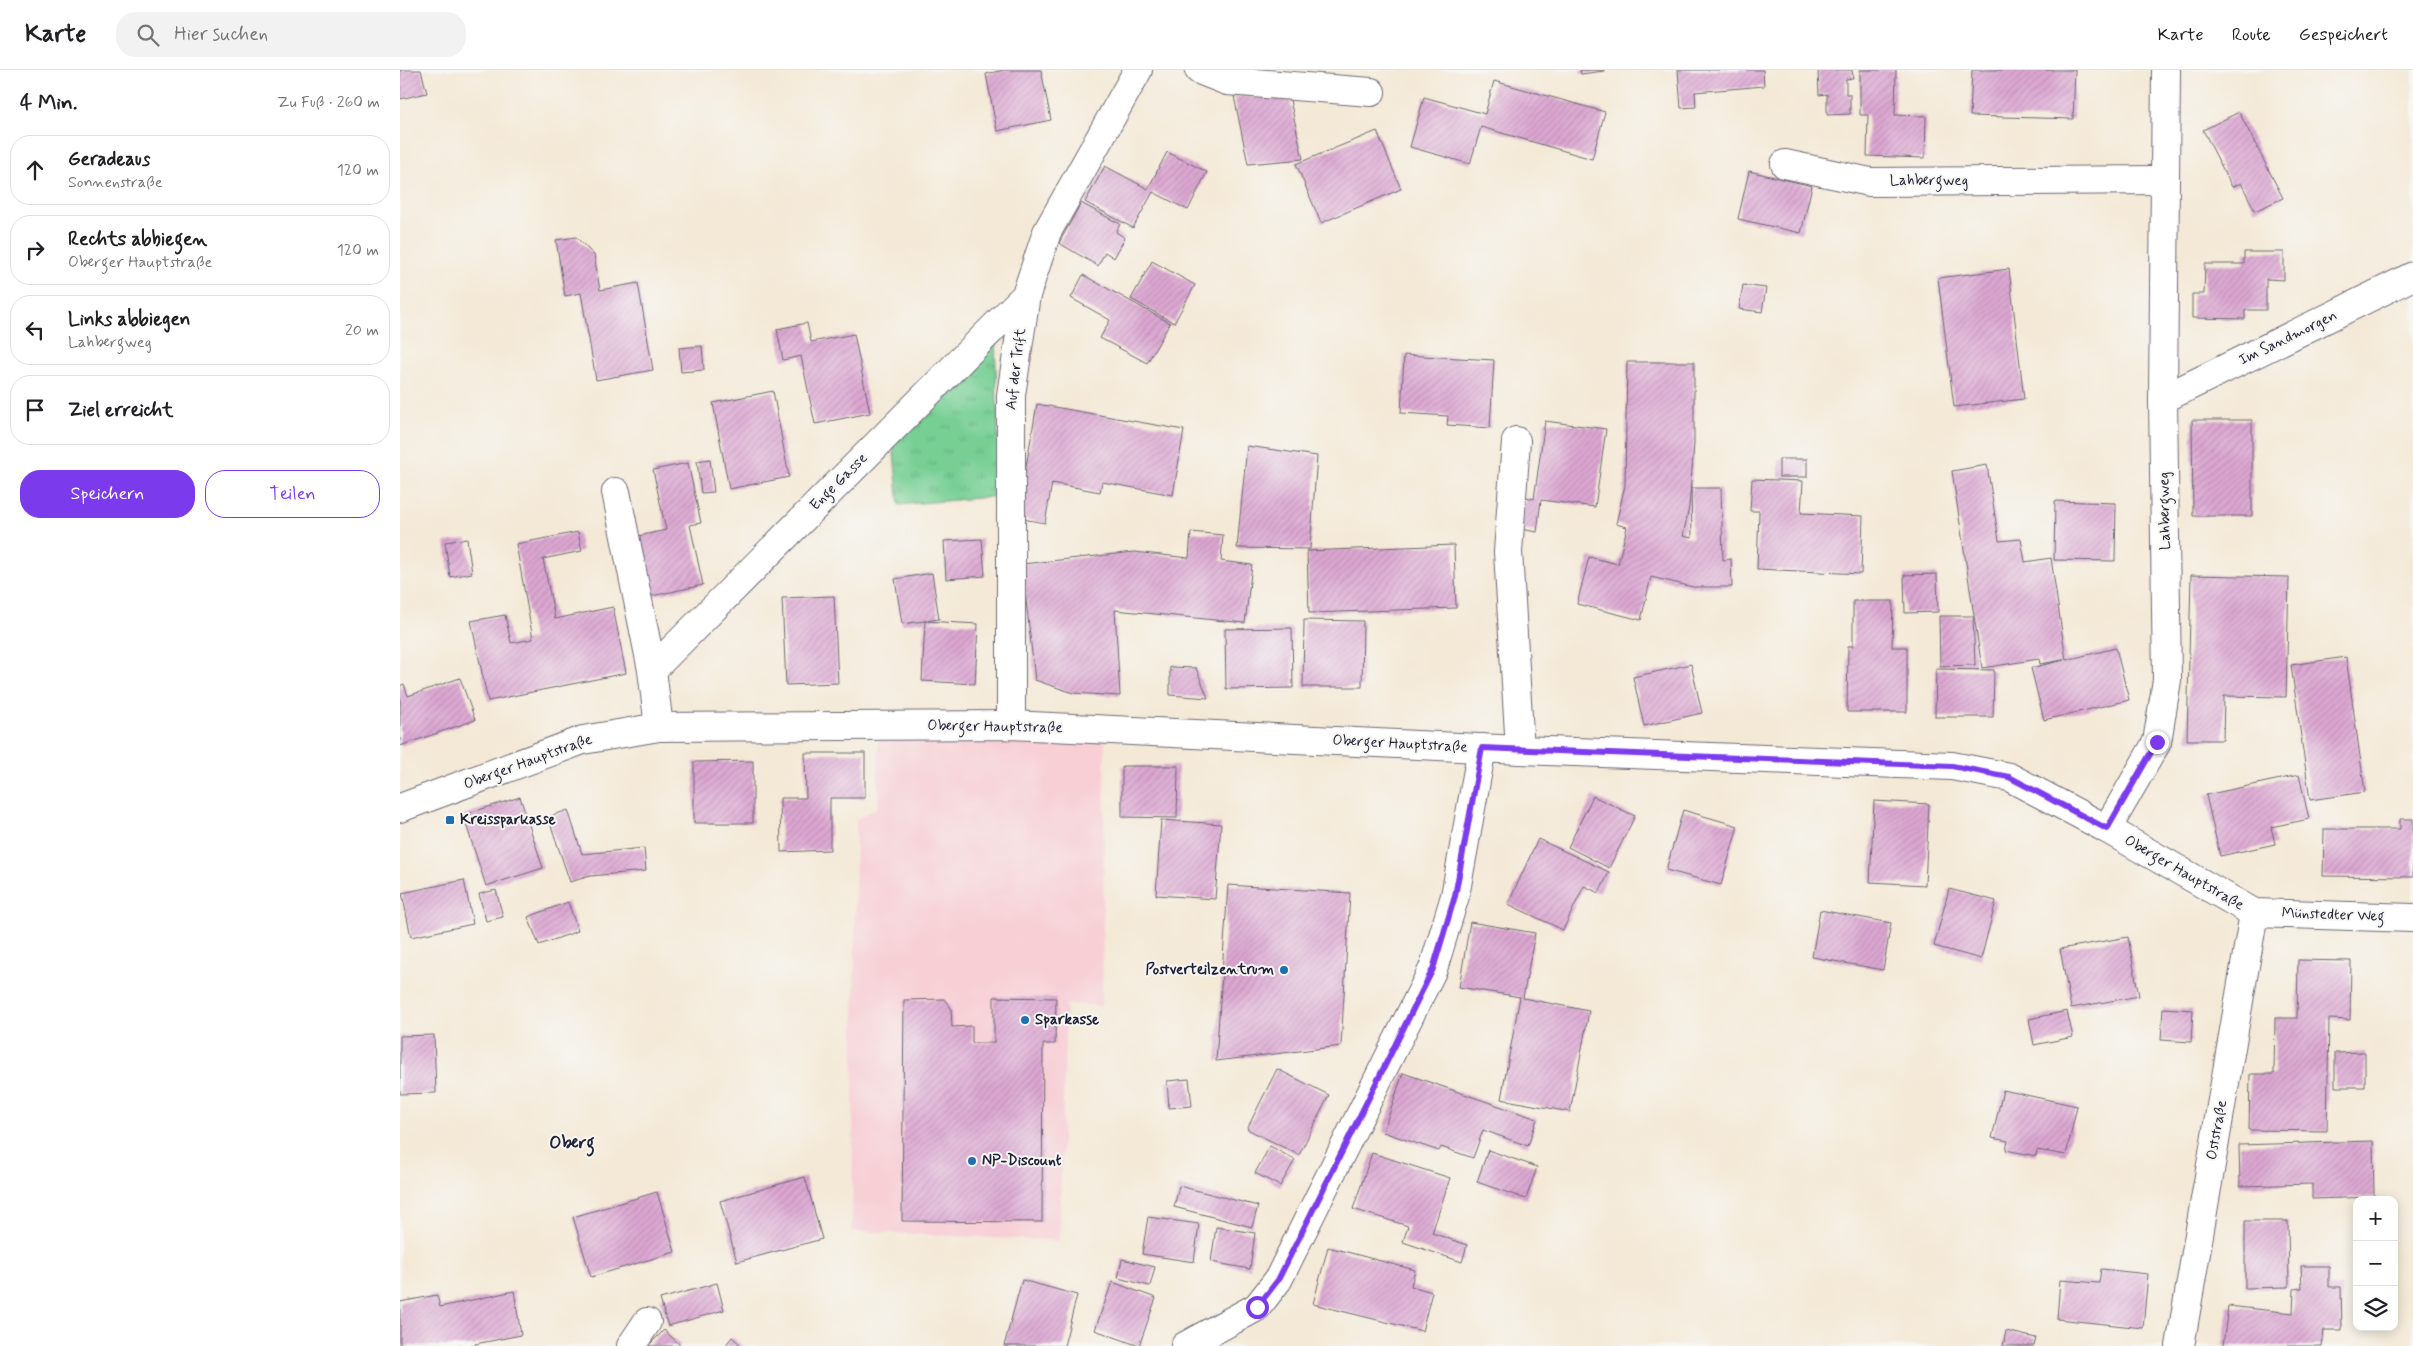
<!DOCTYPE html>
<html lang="de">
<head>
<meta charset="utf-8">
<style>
	:root { --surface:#fff; --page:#f2f2f2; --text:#202124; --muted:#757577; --line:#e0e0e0; --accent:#7c3aed }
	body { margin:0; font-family:Mynerve,sans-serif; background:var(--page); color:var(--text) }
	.controls { position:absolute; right:15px; bottom:15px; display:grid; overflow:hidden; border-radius:10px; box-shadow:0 2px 12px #0003 }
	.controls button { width:45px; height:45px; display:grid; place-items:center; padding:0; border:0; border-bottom:1px solid var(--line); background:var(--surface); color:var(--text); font:25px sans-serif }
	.stop { position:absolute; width:15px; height:15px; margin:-11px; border:4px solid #7c3aed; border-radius:50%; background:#fff }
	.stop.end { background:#7c3aed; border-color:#fff; box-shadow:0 1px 5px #0008 }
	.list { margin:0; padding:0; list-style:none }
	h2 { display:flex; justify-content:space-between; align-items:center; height:65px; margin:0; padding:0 20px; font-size:21px }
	h2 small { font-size:16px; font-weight:400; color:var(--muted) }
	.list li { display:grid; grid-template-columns:32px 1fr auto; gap:15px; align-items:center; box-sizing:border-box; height:70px; margin:0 10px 10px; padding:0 10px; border:1px solid var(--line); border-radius:20px }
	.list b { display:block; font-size:19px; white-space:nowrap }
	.list p { margin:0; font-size:16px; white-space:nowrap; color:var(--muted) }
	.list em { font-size:16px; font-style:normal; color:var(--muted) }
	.actions { display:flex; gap:10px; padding:15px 20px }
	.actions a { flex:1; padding:11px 0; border:1px solid var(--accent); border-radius:20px; text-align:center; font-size:18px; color:var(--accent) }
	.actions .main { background:var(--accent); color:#fff }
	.icon { flex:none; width:28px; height:28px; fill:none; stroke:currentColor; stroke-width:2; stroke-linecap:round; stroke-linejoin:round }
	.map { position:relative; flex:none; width:2013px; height:1276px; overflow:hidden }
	header { display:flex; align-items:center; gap:30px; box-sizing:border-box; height:70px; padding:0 25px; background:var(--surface); border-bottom:1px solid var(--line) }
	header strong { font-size:24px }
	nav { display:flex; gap:28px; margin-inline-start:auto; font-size:18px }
	.search { width:350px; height:45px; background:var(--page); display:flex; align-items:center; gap:12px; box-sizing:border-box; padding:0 18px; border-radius:20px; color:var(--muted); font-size:19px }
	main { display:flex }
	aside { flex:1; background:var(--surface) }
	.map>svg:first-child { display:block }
	.built { fill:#f7cfd5 }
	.park { fill:url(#park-tufts); stroke:#4c7868 }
	.building { fill:url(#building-hatch) }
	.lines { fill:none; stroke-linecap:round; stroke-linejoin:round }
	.minor-casing { stroke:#6c6872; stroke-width:30 }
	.minor { stroke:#fff; stroke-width:28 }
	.route { stroke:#7c3aed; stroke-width:6 }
	.poi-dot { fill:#1f6fb2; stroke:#f6f6f2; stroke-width:2 }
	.labels { text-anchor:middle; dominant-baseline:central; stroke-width:4; stroke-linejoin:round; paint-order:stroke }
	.street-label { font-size:15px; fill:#22223b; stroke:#f6f6f2 }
	.poi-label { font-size:15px; font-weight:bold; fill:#22223b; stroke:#f6f6f2; text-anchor:start }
	.quarter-label { font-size:18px; font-weight:bold; fill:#22223b; stroke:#f6f6f2 }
</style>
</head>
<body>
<header>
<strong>Karte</strong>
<div class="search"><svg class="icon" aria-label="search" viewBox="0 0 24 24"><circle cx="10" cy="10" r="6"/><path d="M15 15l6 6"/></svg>Hier suchen</div>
<nav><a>Karte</a><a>Route</a><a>Gespeichert</a></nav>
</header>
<main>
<aside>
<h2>4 Min.<small>Zu Fuß · 260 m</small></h2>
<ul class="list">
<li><svg class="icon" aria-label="ahead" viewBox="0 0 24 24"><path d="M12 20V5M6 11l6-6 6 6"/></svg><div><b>Geradeaus</b><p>Sonnenstraße</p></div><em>120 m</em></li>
<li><svg class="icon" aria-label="right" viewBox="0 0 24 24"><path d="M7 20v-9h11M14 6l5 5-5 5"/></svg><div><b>Rechts abbiegen</b><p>Oberger Hauptstraße</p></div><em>120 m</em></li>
<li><svg class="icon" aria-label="left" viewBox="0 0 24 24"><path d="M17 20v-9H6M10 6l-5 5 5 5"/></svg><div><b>Links abbiegen</b><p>Lahbergweg</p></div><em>20 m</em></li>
<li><svg class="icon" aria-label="arrive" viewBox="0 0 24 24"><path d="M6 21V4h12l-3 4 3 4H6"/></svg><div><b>Ziel erreicht</b></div></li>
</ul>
<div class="actions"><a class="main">Speichern</a><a>Teilen</a></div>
</aside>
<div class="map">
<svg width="2013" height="1276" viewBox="0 0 2013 1276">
	<defs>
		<pattern id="park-tufts" width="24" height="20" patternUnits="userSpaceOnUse" patternTransform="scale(1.25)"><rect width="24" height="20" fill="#77cf94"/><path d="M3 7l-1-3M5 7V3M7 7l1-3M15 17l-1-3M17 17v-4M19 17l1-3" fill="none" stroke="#67b180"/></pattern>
		<pattern id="building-hatch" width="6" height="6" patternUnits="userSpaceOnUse" patternTransform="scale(1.25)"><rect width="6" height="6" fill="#dca7d2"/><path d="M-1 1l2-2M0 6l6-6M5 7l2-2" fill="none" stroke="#bc8fb5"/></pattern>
	</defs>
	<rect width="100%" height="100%" fill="#f6f6f2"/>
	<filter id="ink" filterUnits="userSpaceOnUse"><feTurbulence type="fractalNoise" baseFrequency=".02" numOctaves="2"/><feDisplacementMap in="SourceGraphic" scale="10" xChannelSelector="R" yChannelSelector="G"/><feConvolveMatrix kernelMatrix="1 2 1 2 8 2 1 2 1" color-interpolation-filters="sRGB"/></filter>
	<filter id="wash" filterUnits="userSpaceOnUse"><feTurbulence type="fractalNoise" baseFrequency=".0096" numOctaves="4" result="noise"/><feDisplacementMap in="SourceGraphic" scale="20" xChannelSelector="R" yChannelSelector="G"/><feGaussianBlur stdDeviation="1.12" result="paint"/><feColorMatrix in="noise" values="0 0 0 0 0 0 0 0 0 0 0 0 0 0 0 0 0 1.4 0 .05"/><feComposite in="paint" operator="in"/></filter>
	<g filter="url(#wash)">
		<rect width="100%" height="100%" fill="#f4e9d7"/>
		<path class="built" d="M478,668H705L702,936L666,934L659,1171L452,1161L456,750L478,737Z"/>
		<path class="park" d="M595,270L600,426L499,435L493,373Z"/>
		<g id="blocks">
			<g class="building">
				<path d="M0,0H21L27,23L0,29Z"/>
				<path d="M604,0H641L651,50L597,61L586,4Z"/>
				<path d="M1180,0H1204V1L1181,4Z"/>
				<path d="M1278,0H1363L1364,16L1295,22L1296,37L1281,38Z"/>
				<path d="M1418,0H1452L1453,8L1446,9V24H1450V44L1427,45V24L1419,25Z"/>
				<path d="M1460,0H1496L1495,45L1526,46L1525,88L1467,86L1468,45H1460Z"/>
				<path d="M1572,0H1675L1673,49L1570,46Z"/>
				<path d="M1094,11L1205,42L1192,89L1081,57L1070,94L1010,77L1024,27L1085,44Z"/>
				<path d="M834,26L890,30L903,89L848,94Z"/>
				<path d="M1839,42L1883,128L1855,141L1841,113L1832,117L1803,60Z"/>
				<path d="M977,61L1001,119L921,153L896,94Z"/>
				<path d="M767,82L807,102L788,140L753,122L733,158L685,132L705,96L748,119Z"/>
				<path d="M1349,101L1412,116L1401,163L1338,149Z"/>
				<path d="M681,133L720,154L716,162L725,168L714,188L705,182L698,196L659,173Z"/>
				<path d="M176,167L194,185L200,220L238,213L253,300L196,310L181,223L165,226L156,170Z"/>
				<path d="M1844,182H1884V210L1866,209V240H1845V249L1792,248V224H1804L1805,194H1844Z"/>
				<path d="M752,191L795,215L774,253L731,229Z"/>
				<path d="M1609,199L1624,329L1554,337L1538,208Z"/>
				<path d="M683,205L770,253L747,293L700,268L710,250L671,228Z"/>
				<path d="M1343,215L1366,218L1362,242L1339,239Z"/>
				<path d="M407,253L411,272L454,264L470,343L415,354L401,286L383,290L377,259Z"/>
				<path d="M302,276L304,300L281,302L279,278Z"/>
				<path d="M1004,285L1094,290L1090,358L1047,355L1048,346L1001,343Z"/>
				<path d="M1227,292H1294V374L1289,437L1283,466L1292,468L1291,418H1321L1323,490L1331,489L1332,517H1293L1251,507L1241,550L1177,534L1189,487L1218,494L1227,457L1216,454L1225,415Z"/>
				<path d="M373,321L389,407L329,419L313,333Z"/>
				<path d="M637,334L784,360L773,425L702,412L700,422L652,413L645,453L617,448Z"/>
				<path d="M1792,350H1852V446H1793Z"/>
				<path d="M1145,351L1206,359L1195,437L1141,430L1137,462L1121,459L1126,427L1134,429Z"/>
				<path d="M847,376L917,386L910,479L837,478Z"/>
				<path d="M310,389L314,422L301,423L297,391Z"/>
				<rect x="1379" y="389" width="28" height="18"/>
				<path d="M288,393L301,453L290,455L303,515L247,527L234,467L266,460L253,400Z"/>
				<path d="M1587,395L1599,471L1621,469L1625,492L1651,488L1666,590L1716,578L1729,630L1644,650L1631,598L1664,590L1640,594L1639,589L1582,598L1552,401Z"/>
				<path d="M1352,409L1403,411L1401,443L1463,446L1461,504L1357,499L1359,441H1350Z"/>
				<path d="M1655,431L1716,433L1715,491L1654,490Z"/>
				<path d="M178,462L182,481L143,489L155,549L213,537L226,603L88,631L71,551L105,545L111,573L133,569L116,474Z"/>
				<path d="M791,462L823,465L821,491L852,495L845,553L715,540L720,626L673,623L635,610L622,494L734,482L789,488Z"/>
				<path d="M67,469L72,503L50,507L45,472Z"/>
				<path d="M582,469L585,506L546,509L544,471Z"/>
				<path d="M1054,475L1056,538L909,543L907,481Z"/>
				<path d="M532,503L539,549L502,554L495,509Z"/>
				<path d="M1537,504L1538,542L1505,543L1504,505Z"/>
				<path d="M1791,505L1889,507L1886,627L1824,626L1823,670H1787Z"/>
				<path d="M434,526L438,613L386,615L382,528Z"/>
				<path d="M1453,531H1493L1492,577H1507V642H1447L1448,576H1453Z"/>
				<path d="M1539,546H1573L1575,595L1540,596Z"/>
				<path d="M904,550L963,551L962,617H903Z"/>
				<path d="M525,551L578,554L575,614L522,611Z"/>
				<path d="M892,558L893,618L826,619L825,559Z"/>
				<path d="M1946,587L1965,722L1910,730L1891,595Z"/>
				<path d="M1291,594L1302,643L1244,656L1233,607Z"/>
				<path d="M770,597L796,598L808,628L770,625Z"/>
				<path d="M1536,599L1594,600L1593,647H1535Z"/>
				<path d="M60,608L75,650L0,676V616L4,614L8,626Z"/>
				<path d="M405,683H465V728H430V780L381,782L380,728H406Z"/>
				<path d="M353,691V753H294V692Z"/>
				<path d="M722,696H778L777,748L722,747Z"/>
				<path d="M1899,705L1909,749L1871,757L1875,774L1820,786L1806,725Z"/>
				<path d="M1193,726L1235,746L1209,798L1168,777Z"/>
				<path d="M120,727L143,798L86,816L63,745Z"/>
				<path d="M1474,731L1529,734L1525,815L1470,812Z"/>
				<path d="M168,740L182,784L244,778L246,801L190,806L170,812L148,747Z"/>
				<path d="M1283,740L1338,756L1321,815L1266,800Z"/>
				<path d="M2000,749H2013V807L1923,806L1924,759H2000Z"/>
				<path d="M761,750L821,754L815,829L756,825Z"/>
				<path d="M1138,769L1209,802L1199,823L1184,816L1163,860L1108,834Z"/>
				<path d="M64,810L73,854L11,867L2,823Z"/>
				<path d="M828,815L950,823L941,976L816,991Z"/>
				<path d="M1549,819L1596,831L1581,889L1534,876Z"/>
				<path d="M96,820L103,847L86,851L79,824Z"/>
				<path d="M168,832L178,861L139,875L128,847Z"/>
				<path d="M1420,840L1491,853L1483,900L1412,887Z"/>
				<path d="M1070,852L1135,863L1123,928L1189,941L1170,1042L1101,1029L1120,927L1059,917Z"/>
				<path d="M1728,867L1739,926L1671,938L1660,879Z"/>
				<path d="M1898,890L1951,891L1950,950L1929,949L1927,1061L1849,1060L1850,1004H1874L1875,948H1897Z"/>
				<path d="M594,927L656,928L655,974H643L642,1152L502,1151L504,930L544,929L551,938L552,957L572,956V973H594Z"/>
				<path d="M1763,938L1793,940L1791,972L1761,970Z"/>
				<path d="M1667,941L1673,967L1634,975L1629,949Z"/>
				<path d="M34,965L36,1023L0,1024V966Z"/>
				<path d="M1965,982V1017H1935V983Z"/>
				<path d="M877,999L929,1025L899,1085L847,1059Z"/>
				<path d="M1003,1003L1137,1049L1128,1076L1083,1060L1073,1088L1041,1077L1039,1081L983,1062Z"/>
				<path d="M789,1009L792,1036L769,1038L767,1011Z"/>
				<path d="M1603,1020L1677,1036L1666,1085L1637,1080L1636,1086L1606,1080L1608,1071L1592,1068Z"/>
				<path d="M1973,1071L1974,1127L1912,1129V1114L1840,1116L1839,1075Z"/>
				<path d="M870,1076L895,1090L880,1116L855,1103Z"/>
				<path d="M1088,1080L1137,1097L1126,1129L1077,1112Z"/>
				<path d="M972,1083L1050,1108L1032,1163L1067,1175L1062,1192L1003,1172L1008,1156L953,1139Z"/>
				<path d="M405,1107L422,1169L337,1192L320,1131Z"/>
				<path d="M779,1116L858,1136L852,1157L774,1137Z"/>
				<path d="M257,1122L275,1182L191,1207L173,1147Z"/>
				<path d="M748,1147L799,1154L794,1192L742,1184Z"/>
				<path d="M1845,1151H1888L1889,1217L1845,1218Z"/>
				<path d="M816,1157L855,1163L850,1199L811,1192Z"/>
				<path d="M928,1177L1015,1200L1011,1216L1032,1222L1022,1261L913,1234Z"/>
				<path d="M722,1189L755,1197L750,1216L718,1208Z"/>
				<path d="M1901,1196H1929V1217H1941L1942,1260H1924L1922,1276H1823L1828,1236L1893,1243L1894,1219L1902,1218Z"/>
				<path d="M1701,1199L1748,1204L1743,1258L1657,1249L1660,1210L1699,1213Z"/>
				<path d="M622,1210L677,1225L664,1276H604Z"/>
				<path d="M712,1212L756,1228L739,1276L695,1260Z"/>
				<path d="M317,1213L324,1240L268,1256L260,1229Z"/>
				<path d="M114,1221L121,1265L75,1274L76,1276H0V1232L37,1225L40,1237Z"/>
				<path d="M264,1260L281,1276H248Z"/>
				<path d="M1606,1261L1636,1268L1634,1276H1603Z"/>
				<path d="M332,1267L342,1276H325Z"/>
			</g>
		</g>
	</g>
	<g filter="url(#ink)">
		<use href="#blocks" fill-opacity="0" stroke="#6c6872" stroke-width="1"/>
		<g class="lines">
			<g class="minor-casing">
				<g id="minor">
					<path d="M799,0L827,11L971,22"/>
					<path d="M1385,94L1470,112L1764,110"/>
					<path d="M1763,329L2013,206"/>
					<path d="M1116,371L1108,482L1120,680"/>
					<path d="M216,422L252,600L259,657"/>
					<path d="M252,600L626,225"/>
					<path d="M611,655V325L626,225L647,162L738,0"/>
					<path d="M0,738L183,670L259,657L611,655L1120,680L1552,696L1609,707L1707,759L1854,843L2013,848"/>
					<path d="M1707,759L1757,672L1767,610L1763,329L1766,0"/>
					<path d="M231,1276L247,1252"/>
					<path d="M785,1276L857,1237L878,1210L1033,899L1055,826L1082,678"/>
					<path d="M1780,1276L1854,843"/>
				</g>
			</g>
			<use href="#minor" class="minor"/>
		</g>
	</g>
	<g class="lines" filter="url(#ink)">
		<path class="route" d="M857,1237L878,1210L1033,899L1055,826L1082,678L1552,696L1609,707L1707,759L1757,672"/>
	</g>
	<g class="poi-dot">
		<rect x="45" y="745" width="10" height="10" rx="2.5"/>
		<circle cx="884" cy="900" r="5"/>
		<circle cx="625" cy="950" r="5"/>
		<circle cx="572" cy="1091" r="5"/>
	</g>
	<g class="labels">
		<g class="street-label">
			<text x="1529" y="111">Lahbergweg</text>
			<text transform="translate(1888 268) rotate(-26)">Im Sandmorgen</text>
			<text transform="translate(616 299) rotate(-83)">Auf der Trift</text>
			<text transform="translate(439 412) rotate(-45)">Enge Gasse</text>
			<text transform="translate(1765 441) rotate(-91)">Lahbergweg</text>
			<text transform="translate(595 657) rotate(1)">Oberger Hauptstraße</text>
			<text transform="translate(1000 674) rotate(3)">Oberger Hauptstraße</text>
			<text transform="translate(128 692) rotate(-20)">Oberger Hauptstraße</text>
			<text transform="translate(1784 803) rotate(30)">Oberger Hauptstraße</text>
			<text transform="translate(1933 845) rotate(2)">Münstedter Weg</text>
			<text transform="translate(1817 1060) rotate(-80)">Oststraße</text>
		</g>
		<g class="poi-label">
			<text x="60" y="750">Kreissparkasse</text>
			<text x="874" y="900" text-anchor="end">Postverteilzentrum</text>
			<text x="635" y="950">Sparkasse</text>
			<text x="582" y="1091">NP-Discount</text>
		</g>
		<g class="quarter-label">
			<text x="172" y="1073">Oberg</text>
		</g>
	</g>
</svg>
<div class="controls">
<button>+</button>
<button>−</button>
<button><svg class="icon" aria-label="layers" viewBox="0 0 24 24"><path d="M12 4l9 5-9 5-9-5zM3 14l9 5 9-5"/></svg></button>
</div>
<div class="stop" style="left:857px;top:1237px"></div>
<div class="stop end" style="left:1757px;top:672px"></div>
</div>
</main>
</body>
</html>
